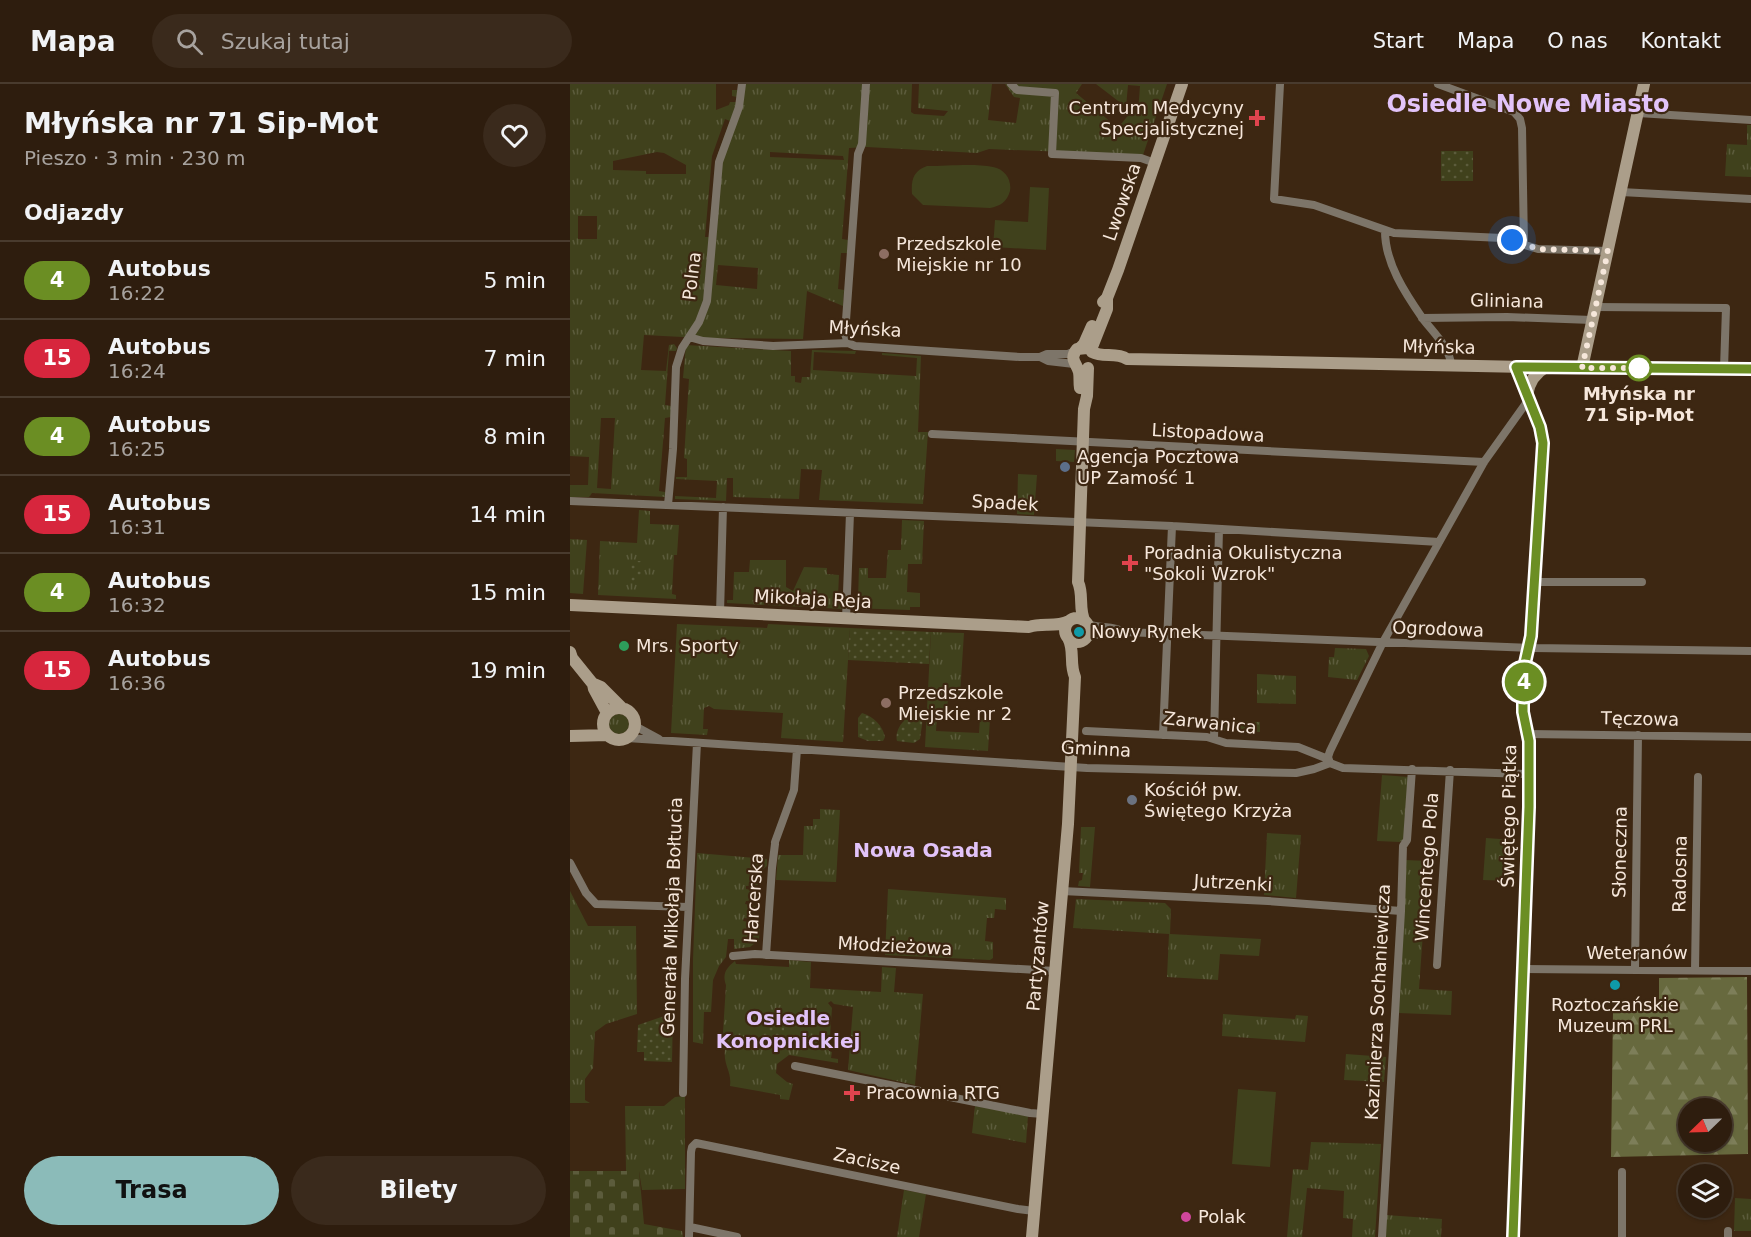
<!DOCTYPE html>
<html lang="pl">
<meta charset="utf-8">
<style>
:root{--surface:#2e1d0e;--page:#3a2a1c;--text:#f1f3f6;--muted:#a7a29e;--line:#493b2e;--accent:#8bbbb9}
body{margin:0;font-family:"DejaVu Sans",sans-serif;background:var(--page);color:var(--text);height:100vh;display:flex;flex-direction:column;font-size:22px;white-space:nowrap}
*{box-sizing:border-box;margin:0}
p{font-size:20px;color:var(--muted)}
.icon{flex:none;width:33px;height:33px;fill:none;stroke:currentColor;stroke-width:2;stroke-linecap:round;stroke-linejoin:round}
.map{position:relative;flex:1;overflow:hidden}
.sheet{display:flex;flex-direction:column;background:var(--surface);width:570px}
.sheet>*{flex:none}
.badge{padding:0 12px;border-radius:20px;font-size:21px;line-height:39px}
.needle{width:39px;rotate:247deg}
.fabs{position:absolute;left:1108px;top:1014px;display:grid;gap:12px}
.fabs a{display:grid;place-items:center;width:54px;height:54px;border-radius:50%;background:var(--surface);box-shadow:0 2px 4px #0004,0 0 0 2px var(--line);font-size:30px}
.you{position:absolute;width:30px;height:30px;margin:-15px;border:4px solid #fff;border-radius:50%;background:#1a73e8;box-shadow:0 0 0 9px #1a73e833}
.map>.badge{position:absolute;translate:-50% -50%;box-shadow:0 0 0 3px #fff}
h2{padding:0 24px;font-size:22px;line-height:54px}
.round{display:grid;place-items:center;flex:none;width:63px;height:63px;border-radius:32px;background:var(--page)}
.headline{display:flex;align-items:center;justify-content:space-between;height:102px;padding:0 24px}
h1{font-size:28px;font-weight:600;line-height:45px}
.action{display:flex;gap:12px;margin-top:auto;padding:12px 24px}
.action a{flex:1;height:69px;border-radius:36px;background:var(--accent);color:#111;font-size:24px;font-weight:600;line-height:69px;text-align:center}
.action a+a{background:var(--page);color:var(--text)}
ul{padding:0;list-style:none}
li{display:flex;align-items:center;gap:18px;height:78px;padding:0 24px;border-top:2px solid var(--line)}
li div{flex:1}
li b{display:block;font-size:22px}
li em{font-style:normal}
li .badge{min-width:66px;font-weight:700;text-align:center}
header{display:flex;align-items:center;gap:36px;box-sizing:border-box;height:84px;padding:0 30px;background:var(--surface);border-bottom:2px solid var(--line)}
header strong{font-size:28px}
nav{display:flex;gap:33px;margin-inline-start:auto;font-size:21px}
.search{width:420px;height:54px;background:var(--page);display:flex;align-items:center;gap:15px;box-sizing:border-box;padding:0 21px;border-radius:33px;color:var(--muted);font-size:22px}
main{display:flex;flex:1;min-height:0}
.map>svg:first-child{display:block}
.grass{fill:url(#grass-tufts);fill-rule:evenodd}
.forest{fill:url(#forest-firs);fill-rule:evenodd}
.cemetery{fill:url(#cemetery-stones)}
.park{fill:url(#park-dots)}
.garden{fill:#40411c}
.lines{fill:none;stroke-linecap:round;stroke-linejoin:round}
.street{stroke:#7d7569;stroke-width:8}
.secondary{stroke:#ab9e8a;stroke-width:12}
.line-casing{stroke:#fff;stroke-width:14}
.line{stroke:#6b8e23;stroke-width:9}
.walk{stroke:#f6e7db;stroke-width:6;stroke-dasharray:0 10.8}
.health-dot{fill:#e0444e;stroke:#3d2712;stroke-width:2}
.education-dot{fill:#8d6e63;stroke:#3d2712;stroke-width:2}
.stop-dot{fill:#fff;stroke:#6b8e23;stroke-width:3}
.service-dot{fill:#5c6f8a;stroke:#3d2712;stroke-width:2}
.culture-dot{fill:#0f9aa8;stroke:#3d2712;stroke-width:2}
.leisure-dot{fill:#2e9e5b;stroke:#3d2712;stroke-width:2}
.worship-dot{fill:#6b7280;stroke:#3d2712;stroke-width:2}
.hotel-dot{fill:#d1479c;stroke:#3d2712;stroke-width:2}
.labels{text-anchor:middle;stroke-width:4.5;stroke-linejoin:round;paint-order:stroke}
.poi-label{font-size:18px;fill:#f6e7db;stroke:#3d2712;text-anchor:start}
.street-label{font-size:18px;fill:#f6e7db;stroke:#3d2712}
.stop-label{font-size:18px;font-weight:bold;fill:#f6e7db;stroke:#3d2712}
.neighbourhood-label{font-size:20px;font-weight:bold;fill:#e2c3f9;stroke:#3d2712}
.district-label{font-size:24px;font-weight:bold;fill:#e2c3f9;stroke:#3d2712}
</style>
<header>
<strong>Mapa</strong>
<div class="search"><svg class="icon" aria-label="search" viewBox="0 0 24 24"><circle cx="10" cy="10" r="6"/><path d="M15 15l6 6"/></svg>Szukaj tutaj</div>
<nav><a>Start</a><a>Mapa</a><a>O nas</a><a>Kontakt</a></nav>
</header>
<main>
<section class="sheet">
<div class="headline"><div><h1>Młyńska nr 71 Sip-Mot</h1><p>Pieszo · 3 min · 230 m</p></div><a class="round"><svg class="icon" aria-label="heart" viewBox="0 0 24 24"><path d="M12 20l-8-8c-3-5 5-10 8-4 3-6 11-1 8 4z"/></svg></a></div>
<h2>Odjazdy</h2>
<ul>
<li><span class="badge" style="background:#6b8e23;color:#fff">4</span><div><b>Autobus</b><p>16:22</p></div><em>5 min</em></li>
<li><span class="badge" style="background:#d7263d;color:#fff">15</span><div><b>Autobus</b><p>16:24</p></div><em>7 min</em></li>
<li><span class="badge" style="background:#6b8e23;color:#fff">4</span><div><b>Autobus</b><p>16:25</p></div><em>8 min</em></li>
<li><span class="badge" style="background:#d7263d;color:#fff">15</span><div><b>Autobus</b><p>16:31</p></div><em>14 min</em></li>
<li><span class="badge" style="background:#6b8e23;color:#fff">4</span><div><b>Autobus</b><p>16:32</p></div><em>15 min</em></li>
<li><span class="badge" style="background:#d7263d;color:#fff">15</span><div><b>Autobus</b><p>16:36</p></div><em>19 min</em></li>
</ul>
<div class="action"><a>Trasa</a><a>Bilety</a></div>
</section>
<div class="map">
<svg width="1181" height="1153" viewBox="0 0 1181 1153">
<defs>
<pattern id="grass-tufts" width="24" height="20" patternUnits="userSpaceOnUse" patternTransform="scale(1.5)"><rect width="24" height="20" fill="#40411c"/><path d="M3 7l-1-3M5 7V3M7 7l1-3M15 17l-1-3M17 17v-4M19 17l1-3" fill="none" stroke="#5c5c3c"/></pattern>
<pattern id="forest-firs" width="22" height="20" patternUnits="userSpaceOnUse" patternTransform="scale(1.5)"><rect width="22" height="20" fill="#67693e"/><path d="M5 1l3.5 6h-7zM16 11l3.5 6h-7z" fill="#7d7e59"/></pattern>
<pattern id="cemetery-stones" width="16" height="16" patternUnits="userSpaceOnUse" patternTransform="scale(1.5)"><rect width="16" height="16" fill="#40411c"/><path d="M2 7V4a2 2 0 0 1 4 0v3zM10 15v-3a2 2 0 0 1 4 0v3z" fill="#5c5c3c"/></pattern>
<pattern id="park-dots" width="8" height="8" patternUnits="userSpaceOnUse" patternTransform="scale(1.5)"><rect width="8" height="8" fill="#40411c"/><path d="M2 2h.1M6 6h.1" fill="none" stroke="#5c5c3c" stroke-width="1.8" stroke-linecap="round"/></pattern>
</defs>
<rect width="100%" height="100%" fill="#3d2712"/>
<!-- grass -->
<path class="grass" d="M0 0H146V26L159 21 160 18H166L167 13 162 12V6H168V0H342L341 28 344 30 374 32 378 27 348 24 349 0H422L418 36 446 39 450 14 444 13 435 0H512L506 9 548 44 560 29H568L570 2 558 1 556 23 526 0H597L573 71 419 65 407 69 297 63 279 64 272 155 278 156 277 169H271L268 205 274 206 273 222 237 207 233 255 132 254 74 251 71 286 96 287 99 261 104 260 107 264 106 267H99L95 321 101 322V333L95 334 89 407 95 408V413L22 409 19 413H0V401H18L19 373 0 372ZM155 35 160 37 147 72 139 153H135L142 72ZM87 68 94 69 116 81V90H76V87L43 86V77ZM200 68 273 72 274 76 200 73ZM8 132H27V155H8ZM148 181 188 184 187 205 146 201ZM31 334H45L41 405 27 404Z
M1177 41H1181V93L1155 92 1157 60 1177 61Z
M116 261 221 267V292H225V298L231 299 232 293H240L242 266 286 267 285 270 244 268 243 286 346 292 347 274 312 271V269L351 272 348 348H358L353 420 249 416 252 386 231 385 229 415 163 413V394H157L156 417 105 415V412L146 414 147 397 106 395V393H117V375L114 374 119 295 113 294Z
M486 365 505 366 504 378 486 377Z
M448 390 467 391 464 431 447 430Z
M69 426 80 427V440L109 441 107 471H104L102 510 106 511V515L28 511 30 457 67 459Z
M332 436 354 437 352 480H338L337 508 350 509V523H340V526L281 524V516H288L289 484H298V494H316L318 466H331Z
M0 455 17 456 13 510 0 509Z
M180 476H216V503L223 507 234 483 257 484V490L269 491 268 512 274 518 273 525 157 519V516H163L164 488H179Z
M107 540 197 544 198 540 280 544 273 658 211 654 213 629 144 625 139 622 134 624 133 645H138L137 651 101 649Z
M361 548 394 549 390 611 378 610 377 632H367L366 647 409 649 410 634 420 635 418 667 355 663Z
M765 564 796 565 799 572 787 596 758 593 759 573H764Z
M687 590 726 592V620L687 619Z
M39 640a10 10 0 1 1 20 0a10 10 0 1 1-20 0Z
M651 637 690 638V648L653 647 651 645Z
M812 691 839 693 834 756 830 758 807 757Z
M250 725 270 726 266 798 206 796 208 771H233L234 742H243V735H250Z
M511 743H525L520 803 508 802 509 797 512 796 513 789H509Z
M697 749 731 751 726 814 694 811Z
M916 754 944 756V797L913 796Z
M127 769 197 775V782L191 787 181 786V789L188 791V801L176 802V805L187 807V816L176 817 175 820 185 822V833L184 835 174 834 173 837 190 840 189 856 180 863 164 865V855H158L156 873 149 882 143 896 141 928H134L133 960 123 958V876Z
M835 776 858 777 849 905 882 907 881 931 828 929Z
M318 805 436 814V826L425 825 424 834H417L415 857 423 858V874L420 876 315 871Z
M0 807 18 842H66L67 930 36 940 25 948 23 984 15 995V1016L20 1019H0Z
M506 815 595 819 601 825 600 850 691 855 689 872 650 870 648 896 597 893 599 850 503 844Z
M219 876 241 878 240 904 311 908 312 883 326 884 324 908 353 910 345 1001 278 986 283 923 264 920 261 917 258 919 262 924 259 967 262 968 261 974 268 975V979L219 971 207 980 206 989 217 998 223 1000 219 1016 210 1015V1011L160 1002C162 987 153 982 155 965L152 964 156 901C152 890 156 884 165 877L166 880 219 883Z
M653 930 725 935 726 931 738 932 735 958 652 952Z
M776 970 816 973 814 998 774 996Z
M115 1012V1105L72 1106 69 1087H56L55 1022H94L105 1013Z
M405 1022 458 1032 456 1059 402 1049Z
M741 1058 811 1060 805 1153H782L783 1135 773 1134 774 1107 737 1104 732 1153H717L723 1085 738 1086Z
M334 1106 356 1110 349 1153H327Z
M1165 1114 1181 1115V1147H1164Z
M816 1131 872 1135 871 1153H815Z"/>
<!-- forest -->
<path class="forest" d="M1177 893 1178 1070 1041 1073 1043 926 1089 927V894ZM1119 1024H1152V1058H1119Z"/>
<!-- cemetery -->
<path class="cemetery" d="M0 1087H69L74 1140 112 1147 113 1153H0Z"/>
<!-- park -->
<path class="park" d="M871 67H903V97H871Z
M61 477H73V497H61Z
M280 544 361 548 359 580 278 576Z
M346 628 351 629C354 638 351 645 350 655L344 659 327 657C324 645 335 633 346 628Z
M292 629C303 632 313 642 315 653L313 657H298L288 653V634Z
M103 929 102 978 74 977V968H67L68 941Z
M195 932 215 934 213 957 193 955Z"/>
<!-- garden -->
<path class="garden" d="M357 82C377 82 405 79 423 83 435 85 442 96 440 107 437 118 430 122 420 124L353 121 342 110C341 96 343 87 357 82Z
M460 103 479 104 476 166 423 163 425 136 458 138Z
M668 1005 706 1008 700 1083 662 1080Z"/>
<g class="lines">
<!-- street -->
<path class="street" d="M441 0 447 6 485 9 482 70 571 74 585 79
M710 0 704 115 744 121 824 149 932 154 968 165 1038 167
M868 0 944 28 950 35 952 44 954 161
M1068 29 1181 36
M1051 108 1181 115
M815 147C815 179 835 209 853 235 863 248 881 265 881 282
M1025 223 1156 224 1154 285
M852 234 937 233 1022 236
M119 253 133 257 203 262 278 259 285 262 450 273H470L477 270H498L505 267
M278 259 275 250 288 70 292 60 296 0
M470 273 478 277 504 280
M1012 284 1181 285
M362 350 914 378
M0 417 602 442 869 458
M98 421 103 365 106 283 112 264 129 238 137 217 149 78 169 23 172 0
M964 498H1072
M150 529 153 423
M276 535 280 429
M516 539C528 545 542 541 554 548
M515 554C527 547 541 553 554 548L963 564 1181 567
M65 642 89 655
M516 647 637 653 656 659 728 663 758 675
M958 650 1181 653
M593 651 602 442
M57 654 517 684 726 689 744 685 760 679
M644 655 649 445
M760 679 758 673 760 667 812 560 914 378 959 315
M760 679 773 684 959 690
M205 758 224 706 227 665
M0 779 16 809 26 820 118 823
M492 807 698 817 831 827
M196 871 202 784 205 760
M163 872 185 870 485 887
M867 881 880 686
M953 885 1181 887
M1065 885 1068 651
M1125 886 1128 693
M225 982 460 1029 473 1030
M113 1009 115 895 127 659
M1052 1088V1153
M120 1143 167 1153
M119 1153 121 1068 122 1063 126 1059 448 1125 464 1127
M812 1153 831 827 833 762 837 756 842 685
M1158 1153V1147"/>
<!-- secondary -->
<path class="secondary" d="M537 214V225L522 263V268C533 274 546 268 557 275L1012 284 1074 0
M533 218 537 214 548 186 612 0
M510 264 514 260 522 242
M510 304C509 299 510 293 509 288 506 278 499 275 507 265L517 264
M957 311C959 298 965 289 976 283
M0 521 459 543C472 538 486 544 499 537
M495 546a12 12 0 1 1 24 0a12 12 0 1 1-24 0Z
M515 538C508 525 514 511 508 498L514 325 517 312 518 284
M0 568 2 574 23 600 24 605 37 629
M24 600 31 603 52 624
M33 640a16 16 0 1 1 32 0a16 16 0 1 1-32 0Z
M0 652 38 651
M462 1153 498 740 505 593C499 580 505 566 498 554
M943 1153 959 723V657L953 628V616L955 579 961 552 973 359 970 343 946 283"/>
</g>
<g class="lines">
<!-- line casing -->
<g class="line-casing">
<path id="line" d="M943 1153 959 723V657L953 628V616L955 579 961 552 973 359 970 343 946 283 1181 285"/>
</g>
<!-- line -->
<use href="#line" class="line"/>
<!-- walk -->
<path class="walk" d="M942 156 968 165 1038 167 1012 284H1069"/>
</g>
<!-- markers -->
<g class="health-dot">
<path d="M684 25h6v6h6v6h-6v6h-6v-6h-6v-6h6z"/>
<path d="M557 470h6v6h6v6h-6v6h-6v-6h-6v-6h6z"/>
<path d="M279 1000h6v6h6v6h-6v6h-6v-6h-6v-6h6z"/>
</g>
<g class="education-dot">
<circle cx="314" cy="170" r="6"/>
<circle cx="316" cy="619" r="6"/>
</g>
<circle class="stop-dot" cx="1069" cy="284" r="12"/>
<circle class="service-dot" cx="495" cy="383" r="6"/>
<g class="culture-dot">
<circle cx="509" cy="548" r="6"/>
<circle cx="1045" cy="901" r="6"/>
</g>
<circle class="leisure-dot" cx="54" cy="562" r="6"/>
<circle class="worship-dot" cx="562" cy="716" r="6"/>
<circle class="hotel-dot" cx="616" cy="1133" r="6"/>
<g class="labels">
<!-- poi labels -->
<g class="poi-label">
<text x="674" y="30" text-anchor="end">Centrum Medycyny<tspan x="674" dy="21">Specjalistycznej</tspan></text>
<text x="326" y="166">Przedszkole<tspan x="326" dy="21">Miejskie nr 10</tspan></text>
<text x="507" y="379">Agencja Pocztowa<tspan x="507" dy="21">UP Zamość 1</tspan></text>
<text x="574" y="475">Poradnia Okulistyczna<tspan x="574" dy="21">"Sokoli Wzrok"</tspan></text>
<text x="521" y="554">Nowy Rynek</text>
<text x="66" y="568">Mrs. Sporty</text>
<text x="328" y="615">Przedszkole<tspan x="328" dy="21">Miejskie nr 2</tspan></text>
<text x="574" y="712">Kościół pw.<tspan x="574" dy="21">Świętego Krzyża</tspan></text>
<text x="1045" y="927" text-anchor="middle">Roztoczańskie<tspan x="1045" dy="21">Muzeum PRL</tspan></text>
<text x="296" y="1015">Pracownia RTG</text>
<text x="628" y="1139">Polak</text>
</g>
<!-- street labels -->
<g class="street-label">
<text transform="translate(552 118) rotate(-71)" y="6">Lwowska</text>
<text transform="translate(122 192) rotate(-83)" y="6">Polna</text>
<text transform="translate(937 217) rotate(1)" y="6">Gliniana</text>
<text transform="translate(295 245) rotate(3)" y="6">Młyńska</text>
<text transform="translate(869 263) rotate(1)" y="6">Młyńska</text>
<text transform="translate(638 349) rotate(3)" y="6">Listopadowa</text>
<text transform="translate(435 419) rotate(3)" y="6">Spadek</text>
<text transform="translate(243 515) rotate(3)" y="6">Mikołaja Reja</text>
<text transform="translate(868 545) rotate(2)" y="6">Ogrodowa</text>
<text transform="translate(1070 635) rotate(1)" y="6">Tęczowa</text>
<text transform="translate(640 639) rotate(6)" y="6">Zarwanica</text>
<text transform="translate(526 665) rotate(3)" y="6">Gminna</text>
<text transform="translate(939 732) rotate(-89)" y="6">Świętego Piątka</text>
<text transform="translate(1050 768) rotate(-89)" y="6">Słoneczna</text>
<text transform="translate(857 783) rotate(-86)" y="6">Wincentego Pola</text>
<text transform="translate(1110 790) rotate(-89)" y="6">Radosna</text>
<text transform="translate(663 799) rotate(3)" y="6">Jutrzenki</text>
<text transform="translate(184 814) rotate(-86)" y="6">Harcerska</text>
<text transform="translate(102 833) rotate(-88)" y="6">Generała Mikołaja Bołtucia</text>
<text transform="translate(325 862) rotate(3)" y="6">Młodzieżowa</text>
<text x="1067" y="875">Weteranów</text>
<text transform="translate(468 872) rotate(-85)" y="6">Partyzantów</text>
<text transform="translate(808 918) rotate(-87)" y="6">Kazimierza Sochaniewicza</text>
<text transform="translate(297 1077) rotate(12)" y="6">Zacisze</text>
</g>
<!-- stop labels -->
<g class="stop-label">
<text x="1069" y="316">Młyńska nr<tspan x="1069" dy="21">71 Sip-Mot</tspan></text>
</g>
<!-- neighbourhood labels -->
<g class="neighbourhood-label">
<text x="353" y="773">Nowa Osada</text>
<text x="218" y="941">Osiedle<tspan x="218" dy="23">Konopnickiej</tspan></text>
</g>
<!-- district labels -->
<g class="district-label">
<text x="958" y="28">Osiedle Nowe Miasto</text>
</g>
</g>
</svg>
<div class="fabs">
<a><svg class="needle" viewBox="-14 -14 28 28"><path d="M0-13l5 13h-10z" fill="#e53935"/><path d="M0 13l5-13h-10z" fill="#a7a29e"/></svg></a>
<a><svg class="icon" aria-label="layers" viewBox="0 0 24 24"><path d="M12 4l9 5-9 5-9-5zM3 14l9 5 9-5"/></svg></a>
</div>
<div class="you" style="left:942px;top:156px"></div>
<b class="badge" style="left:954px;top:598px;background:#6b8e23;color:#fff">4</b>
</div>
</main>
